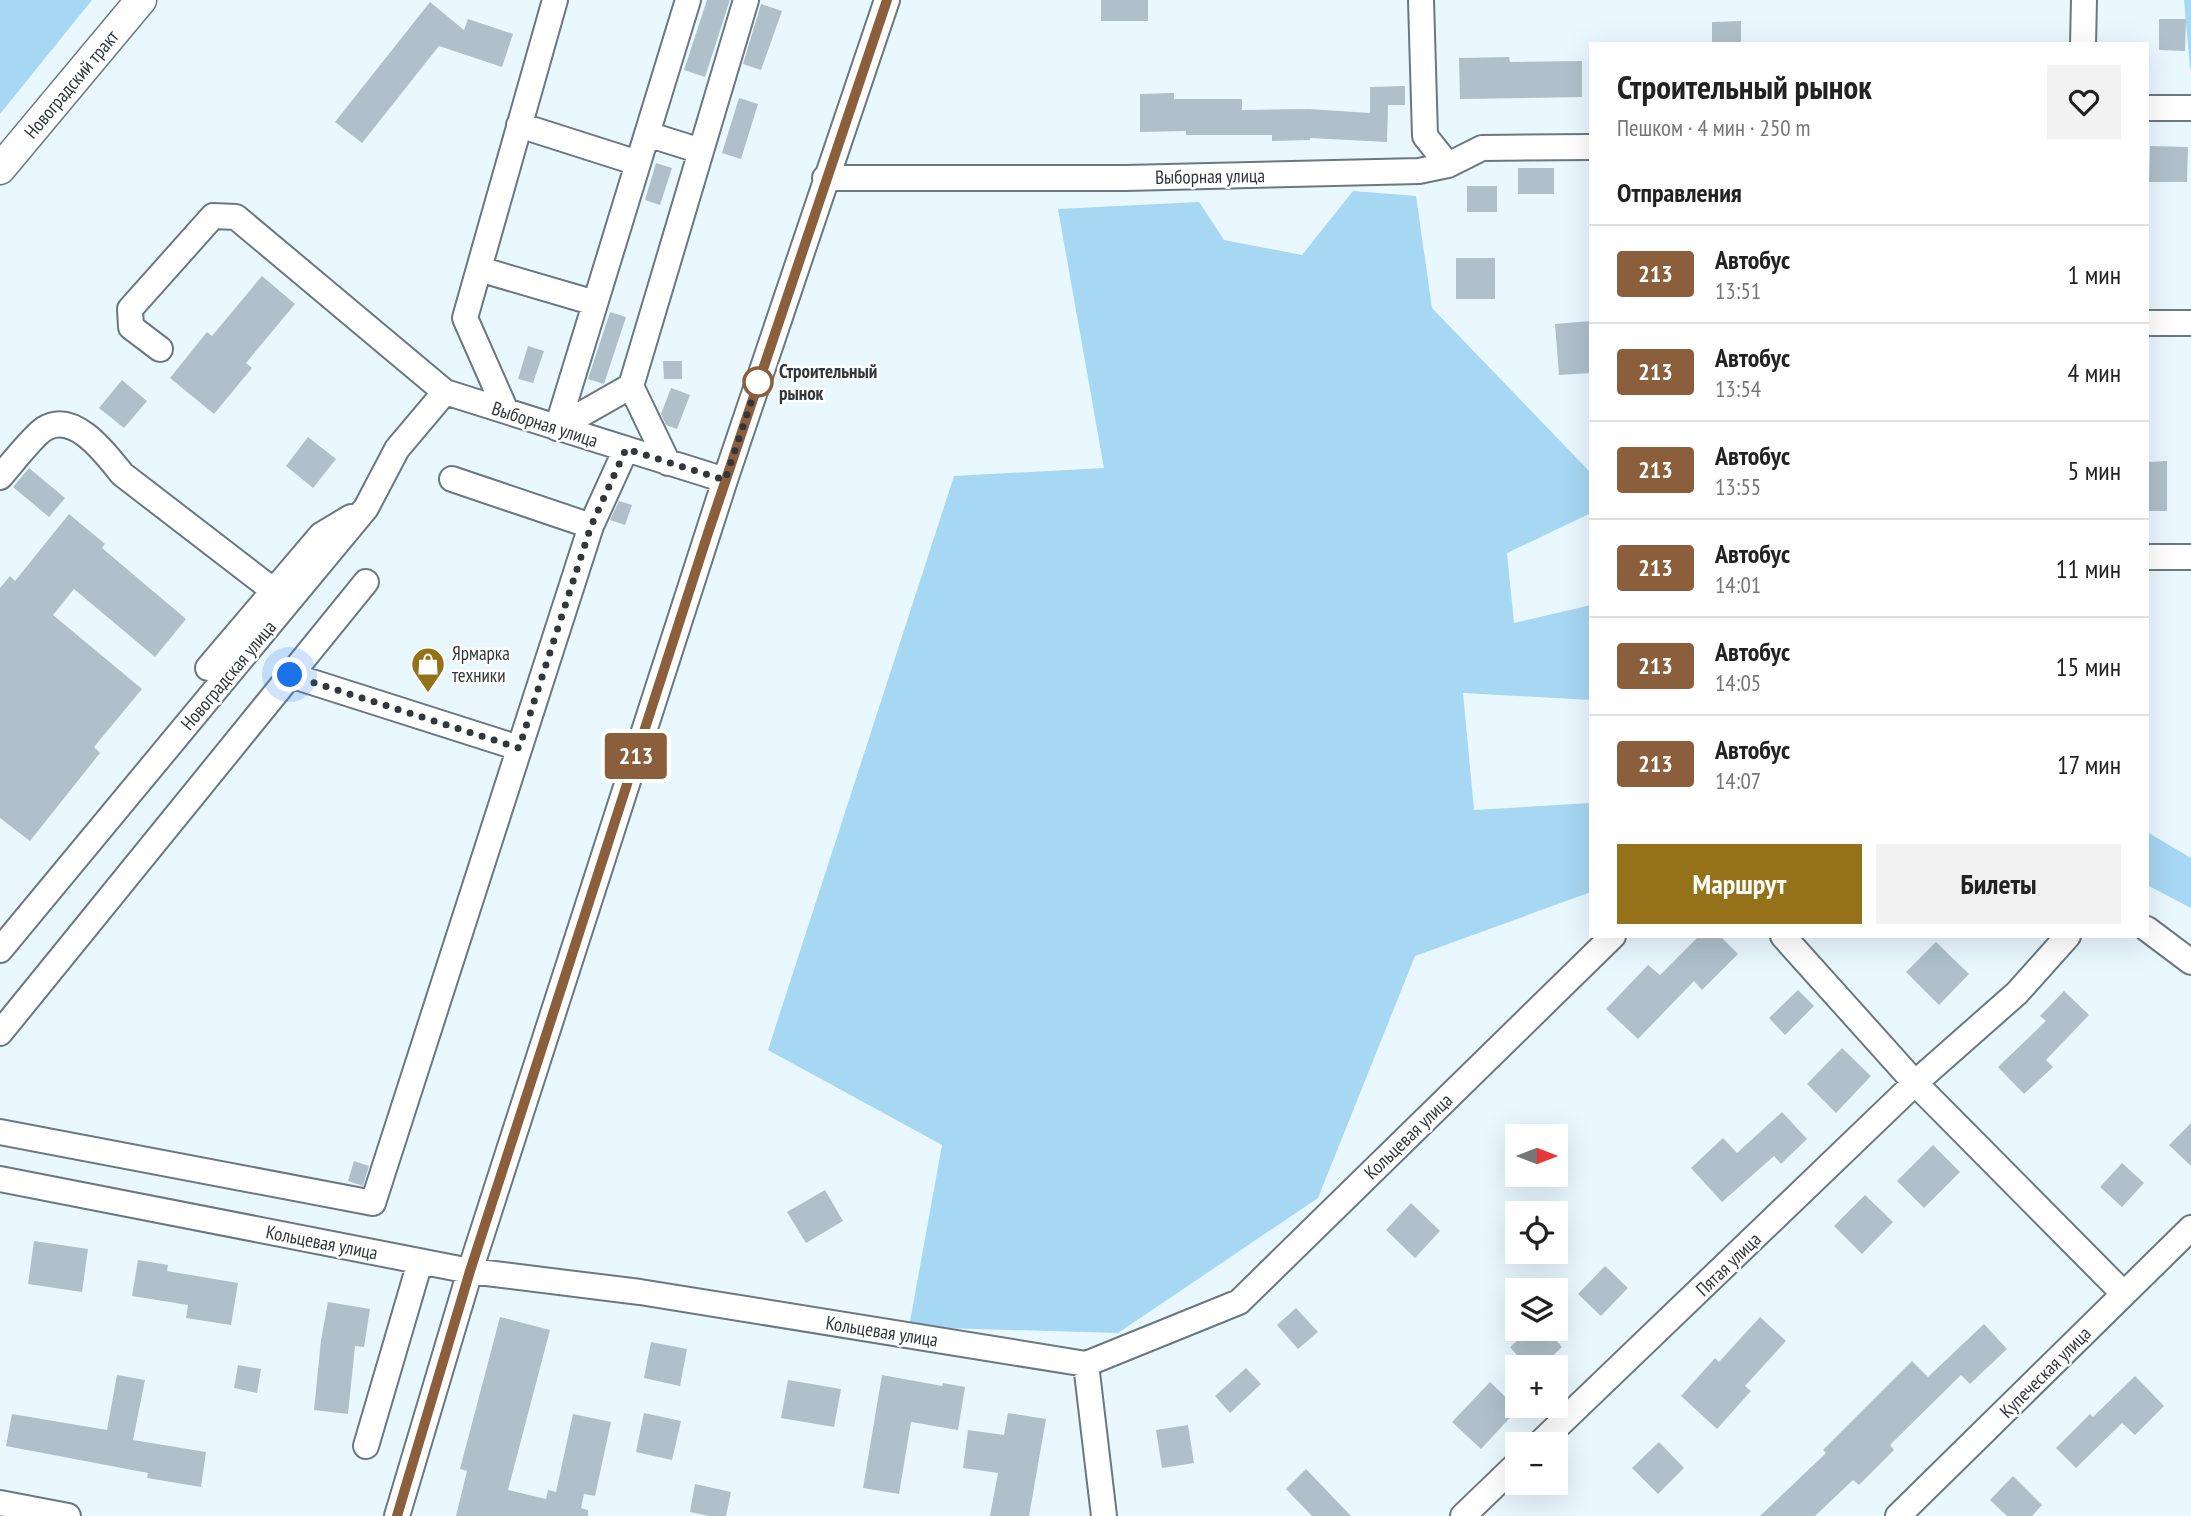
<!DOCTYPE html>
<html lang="ru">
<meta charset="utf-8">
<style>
:root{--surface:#fff;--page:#f2f2f2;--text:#222;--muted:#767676;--line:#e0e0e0;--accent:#957119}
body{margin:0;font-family:"PT Sans Narrow",sans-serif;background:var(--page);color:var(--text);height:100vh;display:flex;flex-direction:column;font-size:26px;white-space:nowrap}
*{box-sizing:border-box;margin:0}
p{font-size:23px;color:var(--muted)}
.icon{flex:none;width:38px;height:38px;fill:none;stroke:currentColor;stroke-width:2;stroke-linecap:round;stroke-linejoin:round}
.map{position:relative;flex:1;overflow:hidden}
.sheet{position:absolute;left:1589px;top:42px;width:560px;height:896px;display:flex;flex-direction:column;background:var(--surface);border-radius:0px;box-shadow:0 7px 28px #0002}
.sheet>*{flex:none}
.badge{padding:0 14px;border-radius:5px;font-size:24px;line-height:46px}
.needle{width:46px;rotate:90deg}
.tools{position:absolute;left:1505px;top:1124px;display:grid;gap:14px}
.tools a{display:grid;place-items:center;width:63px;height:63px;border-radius:0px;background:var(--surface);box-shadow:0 7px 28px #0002;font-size:35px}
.you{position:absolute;width:35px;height:35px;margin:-18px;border:5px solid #fff;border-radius:50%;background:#1a73e8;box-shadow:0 0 0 10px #1a73e833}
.map>.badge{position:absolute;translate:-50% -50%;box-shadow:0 0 0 4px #fff}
h2{padding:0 28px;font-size:26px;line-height:63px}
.round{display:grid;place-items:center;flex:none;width:74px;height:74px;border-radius:0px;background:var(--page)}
.head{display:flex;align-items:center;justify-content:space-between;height:119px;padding:0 28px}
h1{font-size:33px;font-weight:800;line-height:52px}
.button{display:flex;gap:14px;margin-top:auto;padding:14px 28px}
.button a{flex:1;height:80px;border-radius:0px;background:var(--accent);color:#fff;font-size:28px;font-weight:800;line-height:80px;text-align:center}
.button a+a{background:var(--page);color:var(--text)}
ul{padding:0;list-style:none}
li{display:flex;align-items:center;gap:21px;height:98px;padding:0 28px;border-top:2px solid var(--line)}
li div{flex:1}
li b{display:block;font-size:26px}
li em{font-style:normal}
li .badge{min-width:77px;font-weight:700;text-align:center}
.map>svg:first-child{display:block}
.green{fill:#a6d7f3}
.building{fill:#afc0ca}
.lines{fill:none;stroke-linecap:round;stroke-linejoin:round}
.minor-casing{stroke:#697881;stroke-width:28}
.major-casing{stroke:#697881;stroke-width:33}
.minor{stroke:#fff;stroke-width:24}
.major{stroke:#fff;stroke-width:30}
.line-casing{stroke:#fff;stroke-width:16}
.line{stroke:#8b5e3c;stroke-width:10}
.walk{stroke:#31373b;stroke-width:7;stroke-dasharray:0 12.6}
.stop-dot{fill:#fff;stroke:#8b5e3c;stroke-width:3.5}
.labels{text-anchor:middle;stroke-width:5;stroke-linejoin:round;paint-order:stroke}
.street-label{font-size:19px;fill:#31373b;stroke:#fff}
.stop-label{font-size:19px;font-weight:bold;fill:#31373b;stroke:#fff;text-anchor:start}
.poi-label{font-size:19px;fill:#31373b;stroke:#fff;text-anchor:start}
</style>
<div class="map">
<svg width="2191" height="1516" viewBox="0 0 2191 1516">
<rect width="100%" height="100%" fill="#e9f7ff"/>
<!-- green -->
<path class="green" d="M0 0H92L0 114Z
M2184 0H2191V68H2190Z
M1353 191 1416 196 1432 308 1591 473V513L1507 553 1514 623 1591 605V700L1463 693 1474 810 1591 803V892L1415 956 1318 1198 1118 1333 909 1327 942 1145 768 1050 954 476 1104 468 1058 209 1199 202 1224 240 1302 255Z
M2147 832 2191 858V908L2147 885Z"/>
<!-- building -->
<path class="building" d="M707 0H730L705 77 684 70Z
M1101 0H1148V21H1101Z
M430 2 464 30 468 19 513 34 502 67 439 46 362 143 335 122Z
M761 4 782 11 761 70 743 64Z
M2159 19H2186L2185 51 2159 50Z
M1741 21V44H1712V22Z
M1509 57 1510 62 1582 61V97L1460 99 1459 58Z
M1405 86V105H1388L1387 142 1310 138V140L1272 141V135H1186V131L1140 132V94L1174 93V99H1242V110L1309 109 1370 113V87Z
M739 98 758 104 741 159 722 153Z
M2150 146 2188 147 2187 182H2149Z
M656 163 672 168 660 205 645 200Z
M1518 168H1554V194H1518Z
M1467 186H1497V212H1467Z
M1456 258H1495V299H1456Z
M262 276 295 304 246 363 252 368 214 414 170 378 207 332 212 336Z
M610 312 626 317 604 384 588 379Z
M1591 321V373L1559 375 1555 324Z
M528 346 544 351 533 383 518 379Z
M663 361H682V379H664Z
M122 380 147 401 124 428 99 408Z
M671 388 690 395 677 429 666 425 661 414Z
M308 437 336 459 313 488 286 466Z
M2167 461V511H2147V462Z
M29 468 65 498 49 517 13 487Z
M619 501 632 505 625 525 610 520Z
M69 514 105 544 102 548 186 619 155 657 74 589 53 615 142 689 94 747 100 753 30 841 0 818V588L10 576 15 581Z
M1699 936H1720L1738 954 1702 990 1694 981 1638 1039 1606 1009 1648 965 1660 975Z
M1936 942 1969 974 1939 1005 1906 972Z
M1798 990 1814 1006 1785 1035 1769 1018Z
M2064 991 2089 1015 2046 1060 2053 1067 2024 1094 1998 1067 2046 1021 2040 1016Z
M1842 1048 1871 1076 1836 1113 1807 1084Z
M1782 1112 1807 1139 1781 1164 1774 1156 1722 1202 1691 1168 1723 1138 1737 1153Z
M2191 1123V1166L2169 1145Z
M1933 1145 1960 1172 1924 1208 1897 1181Z
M354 1161 369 1166 363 1186 348 1181Z
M2122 1163 2144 1183 2122 1207 2100 1187Z
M825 1190 843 1221 806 1243 787 1212Z
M1865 1195 1893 1222 1862 1254 1834 1226Z
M1411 1203 1440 1231 1415 1258 1386 1230Z
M34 1241 88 1249 82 1292 28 1284Z
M138 1260 168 1265 167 1271 238 1283 231 1325 186 1318 188 1305 132 1296Z
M1605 1266 1628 1288 1601 1316 1578 1294Z
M328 1302 370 1309 364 1347 355 1346 348 1414 314 1410 321 1340Z
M1296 1308 1318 1332 1298 1349 1277 1325Z
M500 1317 550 1330 508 1490 546 1499 548 1490 556 1492 573 1414 611 1422 595 1496 584 1494 581 1508 588 1510V1516H456L467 1471 460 1469Z
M1760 1317 1786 1341 1745 1386 1751 1391 1717 1429 1681 1396 1715 1358 1719 1362Z
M1984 1324 2007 1349 1970 1384 1961 1375 1890 1445 1894 1450 1859 1485 1853 1480 1815 1516H1760L1826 1453 1823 1450 1912 1361 1928 1377Z
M1531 1328H1545L1562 1347 1541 1367H1527L1510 1347Z
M651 1342 687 1349 680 1386 644 1378Z
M238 1365 261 1369 257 1393 234 1388Z
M1246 1368 1261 1384 1230 1413 1215 1396Z
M117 1375 145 1380 133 1440 206 1452 201 1487 147 1478 148 1473 6 1446 12 1414 107 1430Z
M882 1375 942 1386 943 1383 965 1387 958 1430 911 1422 899 1494 863 1488Z
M2135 1376 2164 1406 2135 1435 2122 1423 2076 1468 2056 1448 2090 1414 2093 1417Z
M788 1380 841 1389 834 1427 781 1418Z
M1490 1382 1518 1409 1481 1449 1452 1422Z
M644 1413 681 1421 672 1460 636 1452Z
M1008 1413 1046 1419 1029 1516H990L998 1473 963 1468 968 1430 1004 1435Z
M1188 1425 1194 1463 1162 1468 1156 1430Z
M1659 1442 1684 1468 1658 1494 1632 1468Z
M1306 1469 1351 1516H1312L1286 1489Z
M2013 1476 2042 1505 2032 1516H2007L1990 1500Z
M695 1484 731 1492 726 1516H709L690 1512Z"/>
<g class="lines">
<!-- minor casing -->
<g class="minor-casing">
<path id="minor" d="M1421 0 1425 136 1448 165
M2083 44 2084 0
M2147 108H2191
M519 125 638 163
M647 134 701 151
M825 178H1125L1419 171 1448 165 1482 148 1591 147
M479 269 595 303
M2147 323H2191
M160 349 131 327 130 309 213 216 236 217 445 392 725 480
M506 411 465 318 555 0
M557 428 688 0
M557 428 631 386
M668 463 631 386 746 0
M0 477C10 466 33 436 44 429 74 410 106 454 122 474L274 591
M452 479 591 526
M2147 557H2191
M208 668 321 535 351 517
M290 675 519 748
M2147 929 2191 962
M1783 936 1915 1083 2124 1294
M0 950 366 508 397 449 445 392
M0 1033 366 582
M0 1132 373 1203 591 526 626 449
M0 1179 470 1271 640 1292 1086 1364 1239 1302 1613 936
M1086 1364 1104 1516
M1539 1444 1915 1083 2017 993 2068 936
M366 1446 420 1262
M0 1503 68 1516
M397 1516 470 1271 725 480 887 0
M1463 1516 1517 1464
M1898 1516 2191 1228"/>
</g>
<!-- major casing -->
<g class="major-casing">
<path id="major" d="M0 169 141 0"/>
</g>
<!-- minor -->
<use href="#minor" class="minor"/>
<!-- major -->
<use href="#major" class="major"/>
</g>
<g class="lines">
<!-- line casing -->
<g class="line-casing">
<path id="line" d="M397 1516 470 1271 708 533 887 0"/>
</g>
<!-- line -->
<use href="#line" class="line"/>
<!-- walk -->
<path class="walk" d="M290 675 519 748 591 526 626 449 725 480 758 382"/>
</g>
<!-- icons -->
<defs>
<g id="shop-pin" transform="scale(1.75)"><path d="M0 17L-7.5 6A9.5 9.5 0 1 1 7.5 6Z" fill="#957119" stroke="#fff"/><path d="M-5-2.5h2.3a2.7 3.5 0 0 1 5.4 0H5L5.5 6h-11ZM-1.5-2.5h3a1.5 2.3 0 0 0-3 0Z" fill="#fff"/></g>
</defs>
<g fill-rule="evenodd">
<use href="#shop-pin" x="428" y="664"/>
</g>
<!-- markers -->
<circle class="stop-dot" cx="758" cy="382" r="14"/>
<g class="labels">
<!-- street labels -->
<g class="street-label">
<text transform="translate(71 84) rotate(-50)" y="7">Новоградский тракт</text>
<text transform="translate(1210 176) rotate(-1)" y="7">Выборная улица</text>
<text transform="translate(545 424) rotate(18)" y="7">Выборная улица</text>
<text transform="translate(228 675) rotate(-50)" y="7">Новоградская улица</text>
<text transform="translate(1408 1136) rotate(-44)" y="7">Кольцевая улица</text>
<text transform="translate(322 1242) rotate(11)" y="7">Кольцевая улица</text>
<text transform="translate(1728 1264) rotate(-44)" y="7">Пятая улица</text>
<text transform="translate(882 1331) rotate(9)" y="7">Кольцевая улица</text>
<text transform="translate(2045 1372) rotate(-45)" y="7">Купеческая улица</text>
</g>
<!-- stop labels -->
<g class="stop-label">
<text x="779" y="378">Строительный<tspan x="779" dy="22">рынок</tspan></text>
</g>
<!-- poi labels -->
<g class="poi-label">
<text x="452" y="660">Ярмарка<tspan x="452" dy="22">техники</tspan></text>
</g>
</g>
</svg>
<div class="tools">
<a><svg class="needle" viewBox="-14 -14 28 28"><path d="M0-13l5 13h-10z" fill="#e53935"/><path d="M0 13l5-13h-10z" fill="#767676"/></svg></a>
<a><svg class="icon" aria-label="locate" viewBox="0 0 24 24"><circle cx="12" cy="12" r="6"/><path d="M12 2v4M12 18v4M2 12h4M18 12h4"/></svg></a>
<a><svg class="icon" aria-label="layers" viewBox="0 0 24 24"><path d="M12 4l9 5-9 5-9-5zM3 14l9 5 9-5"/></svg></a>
<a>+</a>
<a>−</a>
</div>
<div class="you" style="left:290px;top:675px"></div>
<b class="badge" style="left:636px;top:756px;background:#8b5e3c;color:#fff">213</b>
<section class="sheet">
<div class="head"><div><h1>Строительный рынок</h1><p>Пешком · 4 мин · 250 m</p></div><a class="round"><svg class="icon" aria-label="heart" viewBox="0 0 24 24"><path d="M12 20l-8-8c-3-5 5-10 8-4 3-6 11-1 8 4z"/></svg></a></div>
<h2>Отправления</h2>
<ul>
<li><span class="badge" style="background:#8b5e3c;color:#fff">213</span><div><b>Автобус</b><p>13:51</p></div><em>1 мин</em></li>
<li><span class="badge" style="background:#8b5e3c;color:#fff">213</span><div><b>Автобус</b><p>13:54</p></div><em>4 мин</em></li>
<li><span class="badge" style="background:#8b5e3c;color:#fff">213</span><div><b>Автобус</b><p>13:55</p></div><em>5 мин</em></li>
<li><span class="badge" style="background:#8b5e3c;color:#fff">213</span><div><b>Автобус</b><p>14:01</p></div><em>11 мин</em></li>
<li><span class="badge" style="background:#8b5e3c;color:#fff">213</span><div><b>Автобус</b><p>14:05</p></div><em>15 мин</em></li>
<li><span class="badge" style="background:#8b5e3c;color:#fff">213</span><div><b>Автобус</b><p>14:07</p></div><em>17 мин</em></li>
</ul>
<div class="button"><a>Маршрут</a><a>Билеты</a></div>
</section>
</div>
